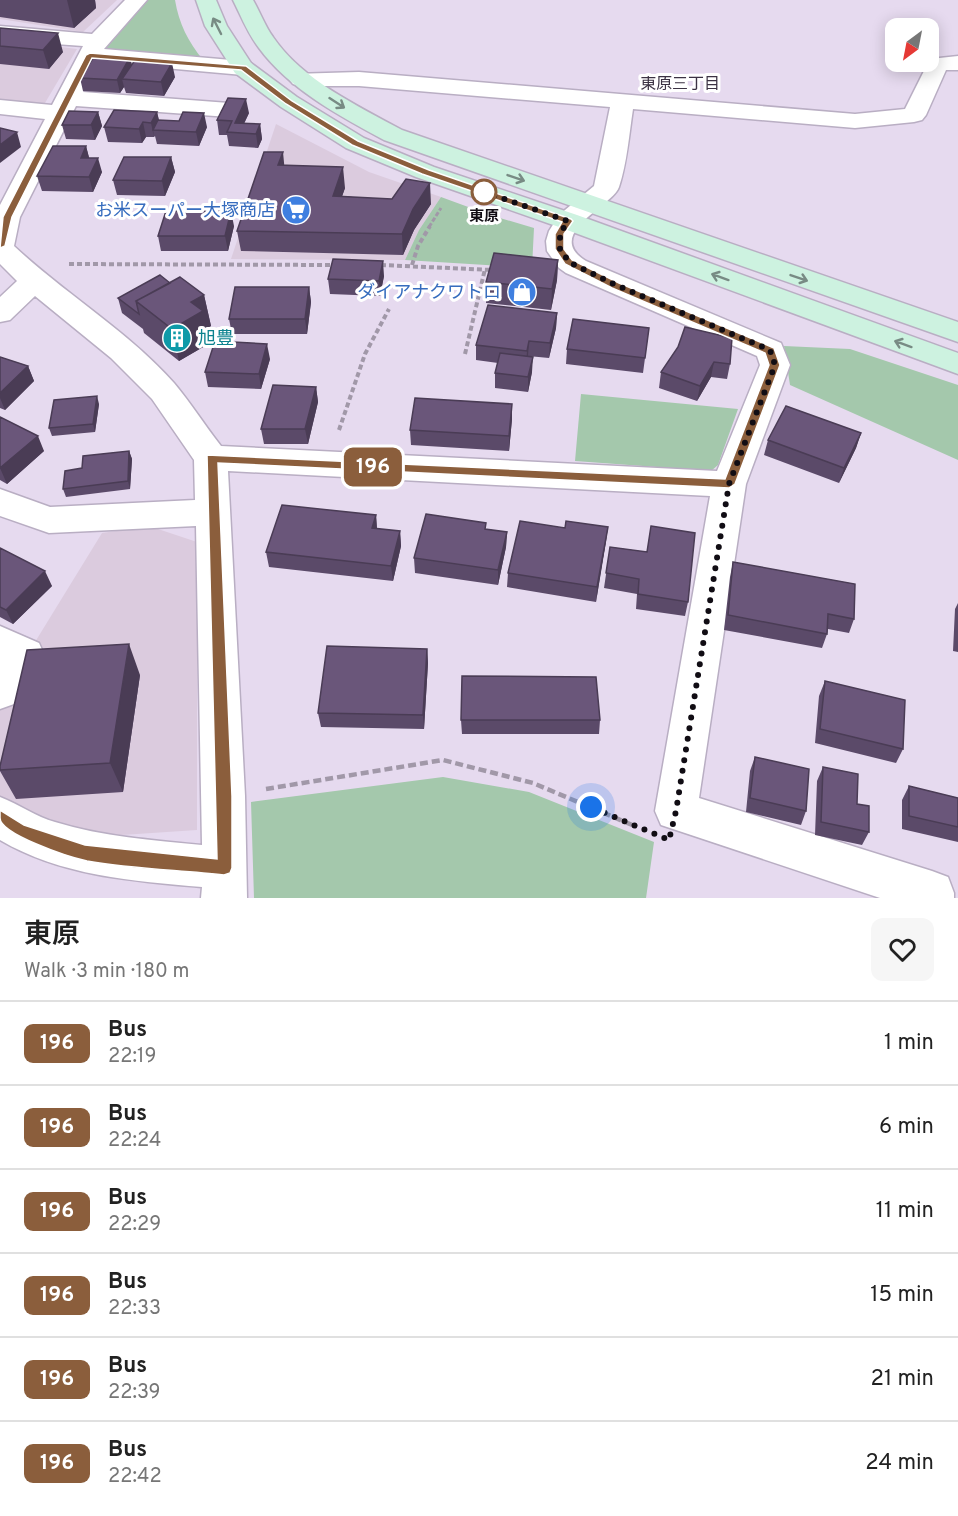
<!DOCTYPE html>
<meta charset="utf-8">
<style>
:root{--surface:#fff;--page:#f6f6f6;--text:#222;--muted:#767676;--line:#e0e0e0}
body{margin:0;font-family:Overpass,"Noto Sans JP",sans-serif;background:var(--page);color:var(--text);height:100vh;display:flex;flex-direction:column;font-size:22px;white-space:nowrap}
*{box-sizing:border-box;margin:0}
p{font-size:20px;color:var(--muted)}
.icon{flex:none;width:33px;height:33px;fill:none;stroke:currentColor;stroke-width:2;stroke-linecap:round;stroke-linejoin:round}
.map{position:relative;height:898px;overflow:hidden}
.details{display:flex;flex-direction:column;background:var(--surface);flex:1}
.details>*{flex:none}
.badge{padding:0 12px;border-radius:9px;font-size:21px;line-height:39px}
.needle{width:39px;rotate:212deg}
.buttons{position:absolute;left:885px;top:18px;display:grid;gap:12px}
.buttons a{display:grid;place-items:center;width:54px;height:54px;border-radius:12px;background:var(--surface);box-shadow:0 3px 15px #0003;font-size:30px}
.you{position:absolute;width:30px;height:30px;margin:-15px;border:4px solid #fff;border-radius:50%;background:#1a73e8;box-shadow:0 0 0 9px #1a73e833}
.map>.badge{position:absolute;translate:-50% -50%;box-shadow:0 0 0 3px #fff}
.round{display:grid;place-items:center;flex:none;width:63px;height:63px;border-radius:12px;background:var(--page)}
.summary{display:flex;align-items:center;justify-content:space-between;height:102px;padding:0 24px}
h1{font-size:28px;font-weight:600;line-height:45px}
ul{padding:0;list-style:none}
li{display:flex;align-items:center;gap:18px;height:84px;padding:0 24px;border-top:2px solid var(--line)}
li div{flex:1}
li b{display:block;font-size:22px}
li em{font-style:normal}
li .badge{min-width:66px;font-weight:700;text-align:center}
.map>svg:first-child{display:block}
.commercial{fill:#dbcbde}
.green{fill:#a4c8ac}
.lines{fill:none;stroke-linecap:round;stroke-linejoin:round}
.street-casing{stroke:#b9aec3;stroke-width:3}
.secondary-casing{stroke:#b9aec3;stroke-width:3}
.path-far2{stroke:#a198a8;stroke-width:3;stroke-dasharray:4.5 2;stroke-linecap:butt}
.path-far1{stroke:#a198a8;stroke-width:4;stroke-dasharray:5 3;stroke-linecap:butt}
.path{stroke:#a198a8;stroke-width:4.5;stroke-dasharray:8 4;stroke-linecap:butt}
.street{fill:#fff;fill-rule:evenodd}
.secondary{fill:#cdf2e0;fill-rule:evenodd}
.wall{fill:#5b4a69}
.shaded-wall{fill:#4a3c55}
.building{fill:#6a567a;stroke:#4a3c55;stroke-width:1.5}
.oneway{stroke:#788b84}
.line{fill:#8b5e3c;stroke:#fff;stroke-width:1.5}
.walk{stroke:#110d14;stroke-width:6;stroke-dasharray:0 10.8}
.stop-dot{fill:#fff;stroke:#8b5e3c;stroke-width:3}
.labels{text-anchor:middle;stroke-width:6;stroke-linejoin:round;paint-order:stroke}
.far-stop-label{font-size:15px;font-weight:bold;fill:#110d14;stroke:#fff}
.far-neighbourhood-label{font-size:16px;fill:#3b3243;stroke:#fff}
.shop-label{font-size:18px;fill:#366cbe;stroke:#fff;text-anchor:end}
.culture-label{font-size:18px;fill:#0d838f;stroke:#fff;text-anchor:start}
</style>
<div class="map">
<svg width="958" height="898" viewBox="0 0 958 898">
<rect width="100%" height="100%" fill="#e6daef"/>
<!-- commercial -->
<path class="commercial" d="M0 0H117L83 32 0 19Z
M0 39 77 49 42 108 0 104Z
M276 124 369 172 441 197 419 230 405 260 231 259Z
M149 526 197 542V830L92 837 28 820 0 800V699L102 533Z"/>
<!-- green -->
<path class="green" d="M142 0H175C179 24 188 41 203 60L104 54 111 38Z
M441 197 490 215 534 228 532 268 405 260 419 230Z
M784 346 850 349 958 385V460L790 385Z
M581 394 738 409 718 465 711 471 575 461Z
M443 777 529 792 654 842 646 898H254L251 802Z"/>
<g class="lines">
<!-- street casing -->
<g class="street-casing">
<path id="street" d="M125 0H147L104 49 243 61 251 63 254 68 251 73 243 75 97 62 83 92 229 103 237 105 241 110 237 115 229 117 76 106 20 217 14 246C65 294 128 331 174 383 191 403 205 426 221 446L717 471 760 365 757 356 566 273 559 268 547 251 546 241 549 231 559 215 594 186 610 107 359 86H301L293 84 289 79 293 74 359 72 855 114 905 109 930 59 958 56V70H946L926 115 922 120 914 122 855 128 633 109C629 135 627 163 619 187 613 206 542 234 586 261L781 343 790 365 746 484 699 798 932 871 948 877 954 893V898H880L661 825 655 811 710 496 228 471 245 796 247 898H201L202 887C133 881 61 876 0 840V797C19 804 36 817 55 822 103 837 153 840 202 845L196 526 49 533 0 516V489L50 507 195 500 194 460 152 399 111 358 35 296 10 320 0 322V297L17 281 0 264V205L45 119 0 114V100L52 105 83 46 0 40V26L92 34Z
M0 626 39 643 44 654 14 704 0 709Z"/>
</g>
<!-- secondary casing -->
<g class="secondary-casing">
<path id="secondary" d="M196 0H216L227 26 251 63 297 97 364 138 434 167 577 215 958 353V374L559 227 416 177 346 148 281 107 235 73 205 26Z
M233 0H253C260 12 265 26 273 37 302 80 358 106 402 130L958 322V342L384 140C340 116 290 90 259 48 248 34 241 16 233 0Z"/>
</g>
<!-- path-far2 -->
<path class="path-far2" d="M429 227 441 208"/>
<!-- path-far1 -->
<path class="path-far1" d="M69 264 334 265
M381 265 493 270
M412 265 418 246 430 226
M465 354 485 269
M339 430 365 354 389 309"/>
<!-- path -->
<path class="path" d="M266 789 443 760 533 783 637 827"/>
<!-- street -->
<use href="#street" class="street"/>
<!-- secondary -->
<use href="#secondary" class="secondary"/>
</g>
<!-- wall -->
<path class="wall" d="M0 0H95L96 8 74 28 0 17Z
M0 28 63 52 49 69 0 64Z
M130 57 132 65 175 77 164 96 126 93 124 87 120 93 83 91 80 78Z
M98 112 102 126 95 140 66 139 62 125Z
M157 112 159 120 207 127 199 146 157 144 155 136 154 137H146L142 143 108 142 104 127Z
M249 113 244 124H260L262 139 258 148 229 146 227 135H219L217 120Z
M86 146 89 158 102 172 93 192 42 191 37 176Z
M171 157 175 172 165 196 117 195 113 180Z
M284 165 345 188 342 196 431 204 414 230 403 255 241 251 237 231Z
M234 226 228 251H161L158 236Z
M558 260 557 280 551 310 486 303V282Z
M384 276 380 296 330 294 328 279Z
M170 283 204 295 211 326 207 328 210 343 179 361 144 333 143 329 122 313 118 298Z
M309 287 311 302 307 334H232L229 319Z
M557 313 556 328 549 358 528 356 532 372 528 392 495 388V373L498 363 476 360V345Z
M649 328 643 373 566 364 567 349Z
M678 347 730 364 727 379 711 377 697 401 659 388 661 372Z
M0 357 28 366 34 381 5 410 0 408Z
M270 359 261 389 208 387 205 372Z
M316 387 318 402 308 444H264L261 429Z
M99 404 95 432 52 436 49 428Z
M0 417 44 451 7 484 0 480Z
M512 419 509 451 411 445 410 430Z
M861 433 856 448 839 483 764 455 768 440Z
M129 451 132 459 130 489 66 497 63 489 82 468Z
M376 515 377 529 400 531 401 546 393 581 269 567 266 552Z
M651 526 688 602 685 616 636 609 637 594 604 588 610 547 647 552Z
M608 527 596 602 507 587 508 573 565 528Z
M486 529 507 532 506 547 498 585 415 573 414 558Z
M0 548 52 586 13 624 0 617Z
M733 562 854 619 849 633 828 629 827 634 822 648 724 630 730 577Z
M958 603V652L953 651 955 609Z
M427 649 428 663 424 729 321 727 318 713Z
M140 675 123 792 16 799 0 771V766Z
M825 681 903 749 896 763 815 743 819 696Z
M461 720H600L599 734H462Z
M755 757 806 811 801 825 746 812 750 771Z
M823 767 857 804 869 832 862 845 815 835 817 781Z
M909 786 958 798V842L902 829V800Z"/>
<!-- shaded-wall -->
<path class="shaded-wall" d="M67 0H95L96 8 74 28Z
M58 33 63 52 49 69 43 50Z
M130 57 133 71 122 79 124 87 120 93 117 80Z
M172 63 175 77 164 96 161 82Z
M246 99 249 113 239 133 235 123Z
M98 112 102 126 95 140 91 125Z
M157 112 160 126 153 130 154 137 151 123Z
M204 113 207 127 199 146 196 132Z
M143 122 146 137 142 143 139 129Z
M260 124 262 139 258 148 256 134Z
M17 132 21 147 0 163V145Z
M86 146 90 161 81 158Z
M283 152 285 173 278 165Z
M171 157 175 172 165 196 162 181Z
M98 158 102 172 93 192 89 177Z
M343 167 345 188 335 217 333 196Z
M430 183 431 204 414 230 403 255 402 234 413 209Z
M231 211 234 226 228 251 225 236Z
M558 260 557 280 551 310 552 289Z
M383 261 384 276 380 296 379 281Z
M309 287 311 302 307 334 305 319Z
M204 295 211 326 207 328 210 343 179 361 172 329 191 302Z
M557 313 556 328 549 358 550 343Z
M529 341 528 356 526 366 527 351Z
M267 344 270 359 261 389 259 374Z
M533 357 532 372 528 392V377Z
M714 362 711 377 697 401 700 386Z
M28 366 34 381 5 410 0 398V393Z
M316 387 318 402 308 444 305 429Z
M97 396 99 404 95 432 93 424Z
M512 404V419L509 451V436Z
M861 433 856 448 839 483 844 468Z
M38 436 44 451 7 484 0 468Z
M129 451 132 459 130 489 128 481Z
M376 515 377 530 372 528Z
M608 527 606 542 596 602 597 587Z
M400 531 401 546 393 581 391 566Z
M507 532 506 547 498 585V570Z
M45 571 52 586 13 624 6 610Z
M129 644 140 675 123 792 110 763Z
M427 649 428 663 424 729 423 715Z"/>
<!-- building -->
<path class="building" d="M0 28 58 33 43 50 0 46Z
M95 55 130 57 117 80 80 78Z
M135 60 172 63 161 82 122 79Z
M228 98 246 99 235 123 260 124 256 134 227 132 232 121 217 120Z
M114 110 157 112 151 123 143 122 139 129 104 127Z
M69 111 98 112 91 125H62Z
M183 112 204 113 196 132 153 130 158 120 179 121Z
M0 128 17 132 0 145Z
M53 146H86L81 158H98L89 177 37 176Z
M264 152H283L278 165 343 167 333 196 392 199 406 179 430 183 413 209 402 234 237 231Z
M124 157H171L162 181 113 180Z
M166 211H231L225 236H158Z
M494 253 558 260 552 289 486 282Z
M333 259 383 261 379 281 328 279Z
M160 275 170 283 136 301 139 314 118 298Z
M180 277 204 295 191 302 203 311 172 329 136 301Z
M235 287H309L305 319H229Z
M488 305 557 313 550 343 529 341 527 351 476 345Z
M573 319 649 328 645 358 567 349Z
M685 327 732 338 730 364 714 362 700 386 661 372 678 347Z
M215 341 267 344 259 374 205 372Z
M500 353 533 357 528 377 495 373Z
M0 357 28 366 0 393Z
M273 385 316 387 305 429H261Z
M97 396 93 424 49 428 54 400Z
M415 398 512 404 509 436 410 430Z
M786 406 861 433 844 468 768 440Z
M0 417 38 436 0 468Z
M129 451 128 481 63 489 65 471 82 468 83 456Z
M282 505 376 515 372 528 400 531 391 566 266 552Z
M426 514 486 523 485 529 507 532 498 570 414 558Z
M520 521 565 528 566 521 608 527 597 587 508 573Z
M651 526 695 533 688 602 638 594 639 579 606 573 610 547 647 552Z
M0 548 45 571 6 610 0 607Z
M733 562 855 584 854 619 828 614 827 634 728 615Z
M129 644 110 763 0 770V766L27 650Z
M327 646 427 649 423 715 318 713Z
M462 676 596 677 600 720H461Z
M825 681 905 700 903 749 820 729Z
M755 757 809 769 806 811 750 798Z
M823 767 858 774 857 804 869 806V832L821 822Z
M909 786 958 798V827L909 816Z"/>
<!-- one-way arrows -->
<defs><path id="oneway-shaft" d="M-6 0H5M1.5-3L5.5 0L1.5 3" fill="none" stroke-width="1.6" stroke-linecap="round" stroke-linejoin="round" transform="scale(1.5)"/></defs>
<g class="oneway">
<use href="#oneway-shaft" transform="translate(217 26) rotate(-117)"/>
<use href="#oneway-shaft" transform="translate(337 103) rotate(33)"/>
<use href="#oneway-shaft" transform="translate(516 178) rotate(19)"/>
<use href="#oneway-shaft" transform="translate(720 277) rotate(-160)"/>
<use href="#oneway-shaft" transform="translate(799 278) rotate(19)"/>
<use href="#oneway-shaft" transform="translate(903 344) rotate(-160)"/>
</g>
<!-- line -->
<path class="line" d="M90 53 246 66 292 101 358 141 429 170 571 219 573 221 564 234V249L572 260 619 283 774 348 780 365 735 484 729 488 218 463 232 796V868L230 873 224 875C179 870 132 869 87 861 68 857 0 834 0 818V810L24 825 85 845 217 859 207 455 725 479 769 365 765 353 612 288 565 264 555 249V234L562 222 422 174 352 145 286 104 241 70 92 58 12 217 5 246 0 248 3 217 86 55Z"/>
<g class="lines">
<!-- walk -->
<path class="walk" d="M484 192 568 221 560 234V249L569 262 616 285 770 350 775 365 729 484 676 811 669 840 591 807"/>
</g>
<!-- icons -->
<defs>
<g id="supermarket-disc" transform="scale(1.5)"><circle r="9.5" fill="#3f7fe0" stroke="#fff"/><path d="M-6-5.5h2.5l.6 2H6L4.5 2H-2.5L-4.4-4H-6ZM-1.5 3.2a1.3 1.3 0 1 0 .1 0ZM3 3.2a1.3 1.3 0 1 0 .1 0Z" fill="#fff"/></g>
<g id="shop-disc" transform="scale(1.5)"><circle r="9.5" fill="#3f7fe0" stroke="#fff"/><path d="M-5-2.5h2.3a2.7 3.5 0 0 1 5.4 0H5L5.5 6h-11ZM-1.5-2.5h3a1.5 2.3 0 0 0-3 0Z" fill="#fff"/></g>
<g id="building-disc" transform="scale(1.5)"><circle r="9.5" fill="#0f9aa8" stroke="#fff"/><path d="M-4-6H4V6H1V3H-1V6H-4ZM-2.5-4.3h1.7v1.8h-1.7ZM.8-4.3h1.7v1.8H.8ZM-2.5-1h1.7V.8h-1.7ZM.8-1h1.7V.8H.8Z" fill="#fff"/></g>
</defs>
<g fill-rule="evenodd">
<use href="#supermarket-disc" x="296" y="210"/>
<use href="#shop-disc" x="522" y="292"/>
<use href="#building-disc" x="177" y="338"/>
</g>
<!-- markers -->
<circle class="stop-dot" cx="484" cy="192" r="12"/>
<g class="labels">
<!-- far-stop labels -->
<g class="far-stop-label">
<text x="484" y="221">東原</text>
</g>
<!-- far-neighbourhood labels -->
<g class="far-neighbourhood-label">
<text x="680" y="89">東原三丁目</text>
</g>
<!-- shop labels -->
<g class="shop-label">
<text x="275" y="216">お米スーパー大塚商店</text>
<text x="501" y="298">ダイアナクワトロ</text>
</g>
<!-- culture labels -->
<g class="culture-label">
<text x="198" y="344">旭豊</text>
</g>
</g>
</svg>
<div class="buttons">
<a><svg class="needle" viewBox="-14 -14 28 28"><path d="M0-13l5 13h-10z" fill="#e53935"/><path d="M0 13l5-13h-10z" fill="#767676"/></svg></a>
</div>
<div class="you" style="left:591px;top:807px"></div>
<b class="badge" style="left:373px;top:467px;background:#8b5e3c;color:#fff">196</b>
</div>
<section class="details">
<div class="summary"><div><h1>東原</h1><p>Walk · 3 min · 180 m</p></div><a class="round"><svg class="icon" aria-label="heart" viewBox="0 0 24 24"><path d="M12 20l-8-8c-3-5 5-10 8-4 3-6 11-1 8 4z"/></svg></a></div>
<ul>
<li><span class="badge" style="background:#8b5e3c;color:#fff">196</span><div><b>Bus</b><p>22:19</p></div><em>1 min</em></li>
<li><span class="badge" style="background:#8b5e3c;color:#fff">196</span><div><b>Bus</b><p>22:24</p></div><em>6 min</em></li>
<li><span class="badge" style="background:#8b5e3c;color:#fff">196</span><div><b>Bus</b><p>22:29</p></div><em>11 min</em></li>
<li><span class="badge" style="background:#8b5e3c;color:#fff">196</span><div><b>Bus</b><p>22:33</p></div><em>15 min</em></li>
<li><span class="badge" style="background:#8b5e3c;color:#fff">196</span><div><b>Bus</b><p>22:39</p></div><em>21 min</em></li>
<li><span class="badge" style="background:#8b5e3c;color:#fff">196</span><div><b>Bus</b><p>22:42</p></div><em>24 min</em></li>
</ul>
</section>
